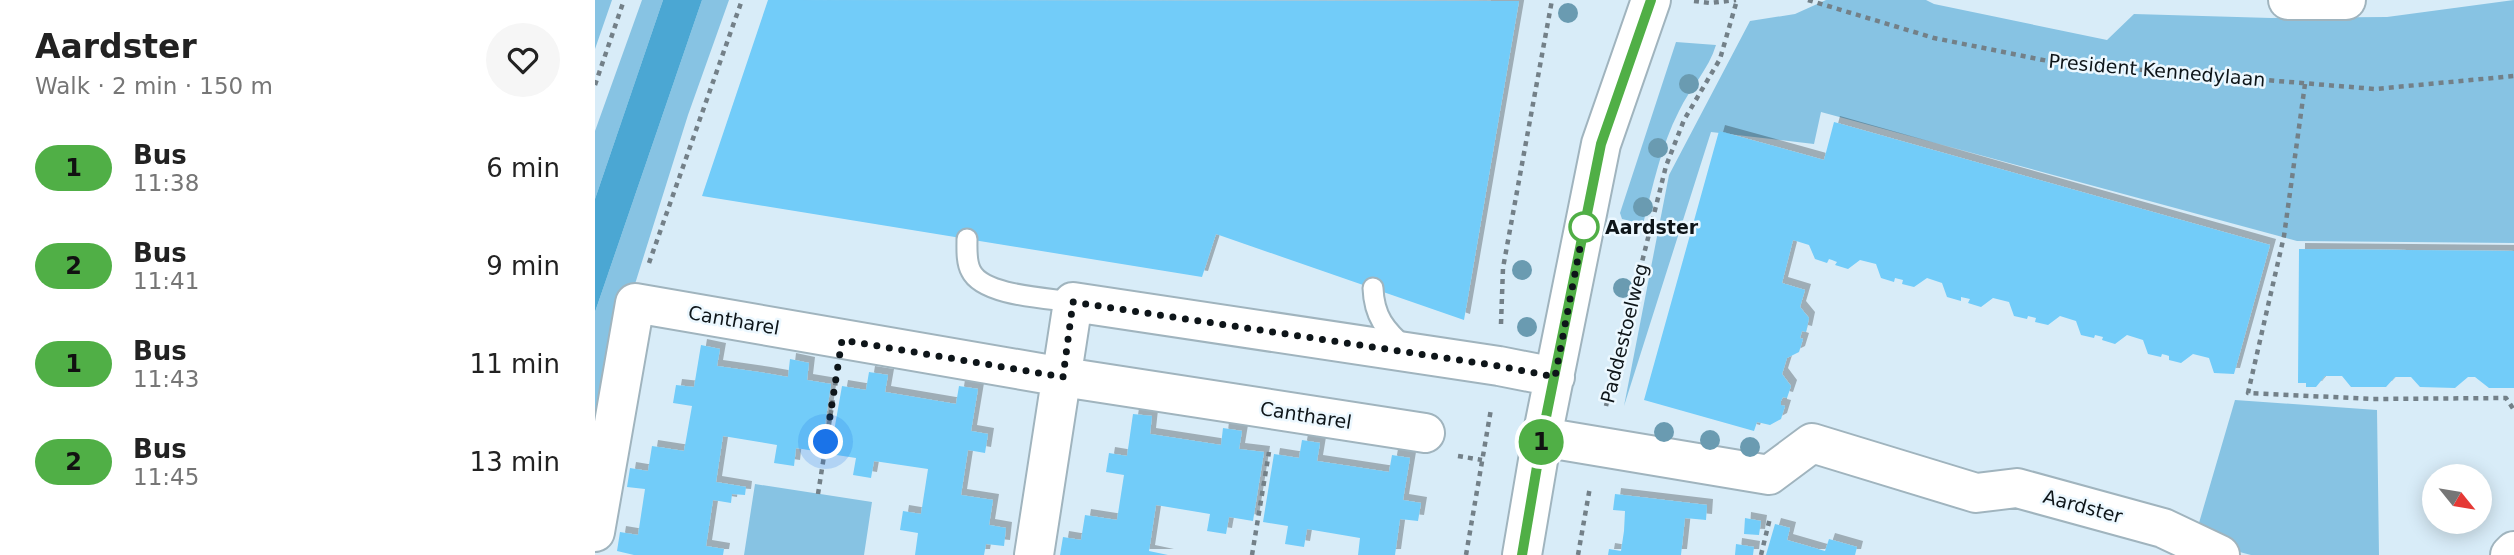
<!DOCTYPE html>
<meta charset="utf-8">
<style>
:root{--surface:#fff;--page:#f6f6f6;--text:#222;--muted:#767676}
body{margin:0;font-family:"DejaVu Sans",sans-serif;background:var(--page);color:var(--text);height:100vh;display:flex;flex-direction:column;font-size:26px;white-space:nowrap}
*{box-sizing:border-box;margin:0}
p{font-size:23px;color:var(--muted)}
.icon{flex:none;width:38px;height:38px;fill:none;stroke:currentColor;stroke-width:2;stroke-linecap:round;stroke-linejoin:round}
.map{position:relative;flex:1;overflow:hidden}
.side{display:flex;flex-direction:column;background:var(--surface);width:595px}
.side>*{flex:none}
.badge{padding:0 14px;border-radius:23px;font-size:24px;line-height:46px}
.needle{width:46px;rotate:120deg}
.controls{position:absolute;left:1827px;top:464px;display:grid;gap:14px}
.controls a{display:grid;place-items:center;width:70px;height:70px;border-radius:50%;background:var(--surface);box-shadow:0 4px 18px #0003;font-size:35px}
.you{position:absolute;width:35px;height:35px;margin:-18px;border:5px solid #fff;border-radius:50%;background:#1a73e8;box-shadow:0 0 0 10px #1a73e833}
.map>.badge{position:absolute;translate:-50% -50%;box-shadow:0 0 0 4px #fff}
.round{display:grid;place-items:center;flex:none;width:74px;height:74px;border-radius:37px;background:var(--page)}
.overview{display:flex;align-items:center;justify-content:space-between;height:119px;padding:0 35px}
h1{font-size:33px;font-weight:700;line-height:52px}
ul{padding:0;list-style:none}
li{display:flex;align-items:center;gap:21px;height:98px;padding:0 35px}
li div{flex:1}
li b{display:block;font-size:26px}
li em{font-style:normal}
li .badge{min-width:77px;font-weight:700;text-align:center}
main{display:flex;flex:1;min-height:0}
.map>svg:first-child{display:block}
.green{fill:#87c3e3}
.water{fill:#4ba7d3}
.building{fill:#72ccf9;filter:url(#shadow)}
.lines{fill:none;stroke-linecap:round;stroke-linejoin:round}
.lane-casing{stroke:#a0b4be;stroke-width:23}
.street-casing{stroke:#a0b4be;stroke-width:42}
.secondary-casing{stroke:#a0b4be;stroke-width:42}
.path{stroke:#738088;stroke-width:4.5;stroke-dasharray:5 5;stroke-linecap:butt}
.lane{stroke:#fff;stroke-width:19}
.street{stroke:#fff;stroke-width:38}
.secondary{stroke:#fff;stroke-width:38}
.tree{fill:#6a9bb1}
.line-casing{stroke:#fff;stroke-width:16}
.line{stroke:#50af46;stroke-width:10}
.walk{stroke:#0e1519;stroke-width:7;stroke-dasharray:0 12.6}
.stop-dot{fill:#fff;stroke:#50af46;stroke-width:3.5}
.labels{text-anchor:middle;stroke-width:5;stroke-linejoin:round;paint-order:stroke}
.street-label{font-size:19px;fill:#0e1519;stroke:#ecf8ff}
.stop-label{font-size:19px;font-weight:bold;fill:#0e1519;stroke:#ecf8ff;text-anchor:start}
</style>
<main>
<section class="side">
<div class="overview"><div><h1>Aardster</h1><p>Walk · 2 min · 150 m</p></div><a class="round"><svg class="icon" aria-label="heart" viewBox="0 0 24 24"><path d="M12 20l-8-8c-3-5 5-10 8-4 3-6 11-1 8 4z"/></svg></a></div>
<ul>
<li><span class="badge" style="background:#50af46;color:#111">1</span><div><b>Bus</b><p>11:38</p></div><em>6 min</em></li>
<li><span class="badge" style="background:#50af46;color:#111">2</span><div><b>Bus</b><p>11:41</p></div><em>9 min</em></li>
<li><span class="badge" style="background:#50af46;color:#111">1</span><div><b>Bus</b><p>11:43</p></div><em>11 min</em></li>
<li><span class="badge" style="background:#50af46;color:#111">2</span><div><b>Bus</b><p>11:45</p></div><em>13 min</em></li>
</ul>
</section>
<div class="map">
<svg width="1919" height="555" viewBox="0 0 1919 555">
<defs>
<filter id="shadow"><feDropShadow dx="6" dy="-6" stdDeviation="0" flood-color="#0004"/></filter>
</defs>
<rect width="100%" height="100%" fill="#d8ecf8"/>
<!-- green -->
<path class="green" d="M0 0H17L0 49Z
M47 0H68L0 199V131Z
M107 0H134L93 115 40 284 28 298 0 428V312Z
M1231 0H1331L1339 4 1512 40 1539 14 1676 18 1792 17 1919 0V243L1702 241 1226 112 1219 144 1116 132 1029 406 1074 175 1155 21 1200 14Z
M1081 42 1121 45C1114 69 1095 88 1084 111 1066 146 1058 186 1048 224L1027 219 1025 213Z
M1640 400 1782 410 1784 555H1656L1599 540Z
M160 484 277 502 269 555H149Z"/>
<!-- water -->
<path class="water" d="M68 0H107L0 312V199Z"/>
<!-- building -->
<path class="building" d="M173 0 924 1 869 320 621 234 607 277 107 196Z
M1239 122 1675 245 1639 374 1619 373 1614 358 1598 354 1586 363 1574 360V356L1571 355 1567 354 1566 357 1553 354 1548 340 1532 335 1520 344 1507 340 1508 337 1500 335 1499 338 1486 335 1481 321 1465 316 1453 325 1440 322 1441 318 1433 316 1432 319 1419 316 1414 302 1398 298 1386 307 1373 303 1375 299 1366 297V301L1352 297 1347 283 1332 278 1319 287 1307 284 1308 280 1300 278 1299 282 1286 278 1281 264 1265 260 1253 269 1240 265 1242 262 1237 260 1234 259 1232 263 1220 259 1214 245 1198 240 1187 283 1210 290 1205 307 1214 318 1211 332 1207 331 1205 338 1208 339 1204 352 1192 358 1187 374 1196 386 1192 398 1188 397 1186 401V405L1190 406 1186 419 1175 425 1162 422 1159 431 1049 400 1124 131 1229 160Z
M1704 249 1919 251V388H1894L1880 377H1873L1860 388 1825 387 1816 377H1800L1791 387H1756L1747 376H1730L1721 387H1711V383H1703Z
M106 345 125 349 122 366 170 373 193 377 195 359 214 363 212 380 236 384 226 452 201 448 199 466 179 463 182 445 128 436 121 482 151 487 150 495 137 494 136 503 118 500 111 546 129 549 128 555H39L22 551 25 532 43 535 50 489 32 487 35 468 53 471 57 446 89 451 97 406 78 403 81 385 99 387Z
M274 372 293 375 290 392 361 404 364 386 383 389 376 431 393 434 390 453 373 450 366 495 398 500 394 525 411 528 409 546 391 544 389 555H320L323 533 305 530 308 511 326 514 333 469 279 461 276 478 258 475 261 458 235 454 247 386 271 390Z
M538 414 557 416 555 434 626 445 628 428 647 431 644 449 669 452 658 521 634 517 631 534 612 531 615 514 561 505 554 551 573 555H465L468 537 486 540 490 515 522 520 529 475 511 472 514 453 532 456Z
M707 440 725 443 722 461 794 472 797 455 815 458 808 500 826 503 823 521 805 519 800 555H763L765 538 712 529 709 547 690 544 693 526 668 522 679 454 704 458Z
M1020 494 1112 505 1111 520 1090 518 1086 555H1013L1014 549 1026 551 1029 531 1030 511 1018 510Z
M1150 518 1166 521 1164 535 1149 534Z
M1180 524 1195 528 1192 540 1230 551 1234 539 1262 547 1260 555H1171Z
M1141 544 1159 547 1158 555H1140Z"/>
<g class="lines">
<!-- lane casing -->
<g class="lane-casing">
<path id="lane" d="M372 239C372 248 371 262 376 271 388 296 453 298 478 302
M778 288C779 316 790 330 811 348"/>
</g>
<!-- street casing -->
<g class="street-casing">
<path id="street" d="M947 437 1174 475 1217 443 1381 493 1422 488 1568 528 1625 555
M0 532 40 303 468 377 830 433
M439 555 478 302 904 366 960 377
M927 555 947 437 1006 144 1056 0
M1915 555 1919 551"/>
</g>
<!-- secondary casing -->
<g class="secondary-casing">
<path id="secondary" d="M1693 0H1751"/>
</g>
<!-- path -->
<path class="path" d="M1213 0 1339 38 1463 63 1780 89 1919 76
M1099 1 1115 3 1141 0
M1710 84 1689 236 1653 393 1778 399 1911 398 1919 410
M0 85 29 0
M54 263 147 0
M906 324 908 268 957 0
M1011 406 1071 166 1089 120 1125 59 1142 0
M863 456 887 460
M223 494 241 380
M657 555 674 452
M871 555 896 409
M983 555 995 487
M1166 555 1175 518"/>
<!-- lane -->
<use href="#lane" class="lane"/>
<!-- street -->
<use href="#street" class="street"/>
<!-- secondary -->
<use href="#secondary" class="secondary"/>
</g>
<!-- trees -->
<g class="tree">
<circle cx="973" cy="13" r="10"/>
<circle cx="1094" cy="84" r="10"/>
<circle cx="1063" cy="148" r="10"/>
<circle cx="1048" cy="207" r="10"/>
<circle cx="927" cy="270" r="10"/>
<circle cx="1028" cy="288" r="10"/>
<circle cx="932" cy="327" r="10"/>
<circle cx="1069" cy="432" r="10"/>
<circle cx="1115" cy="440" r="10"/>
<circle cx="1155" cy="447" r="10"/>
</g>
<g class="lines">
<!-- line casing -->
<g class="line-casing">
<path id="line" d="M927 555 947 437 1006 144 1056 0"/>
</g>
<!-- line -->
<use href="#line" class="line"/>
<!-- walk -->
<path class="walk" d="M231 442 247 340 468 377 478 302 904 366 960 377 989 227"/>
</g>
<!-- markers -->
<circle class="stop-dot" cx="989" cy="227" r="14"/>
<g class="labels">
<!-- street labels -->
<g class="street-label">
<text transform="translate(1562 70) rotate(5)" y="7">President Kennedylaan</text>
<text transform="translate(139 320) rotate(10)" y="7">Cantharel</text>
<text transform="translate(1029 333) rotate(-76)" y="7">Paddestoelweg</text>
<text transform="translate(711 415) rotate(9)" y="7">Cantharel</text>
<text transform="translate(1488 506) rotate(15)" y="7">Aardster</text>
</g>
<!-- stop labels -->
<g class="stop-label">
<text x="1010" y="234">Aardster</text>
</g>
</g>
</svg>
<div class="controls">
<a><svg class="needle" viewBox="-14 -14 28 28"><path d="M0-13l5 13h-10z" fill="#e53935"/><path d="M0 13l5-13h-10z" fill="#767676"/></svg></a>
</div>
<div class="you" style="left:231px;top:442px"></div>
<b class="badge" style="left:946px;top:442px;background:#50af46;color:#111">1</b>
</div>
</main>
